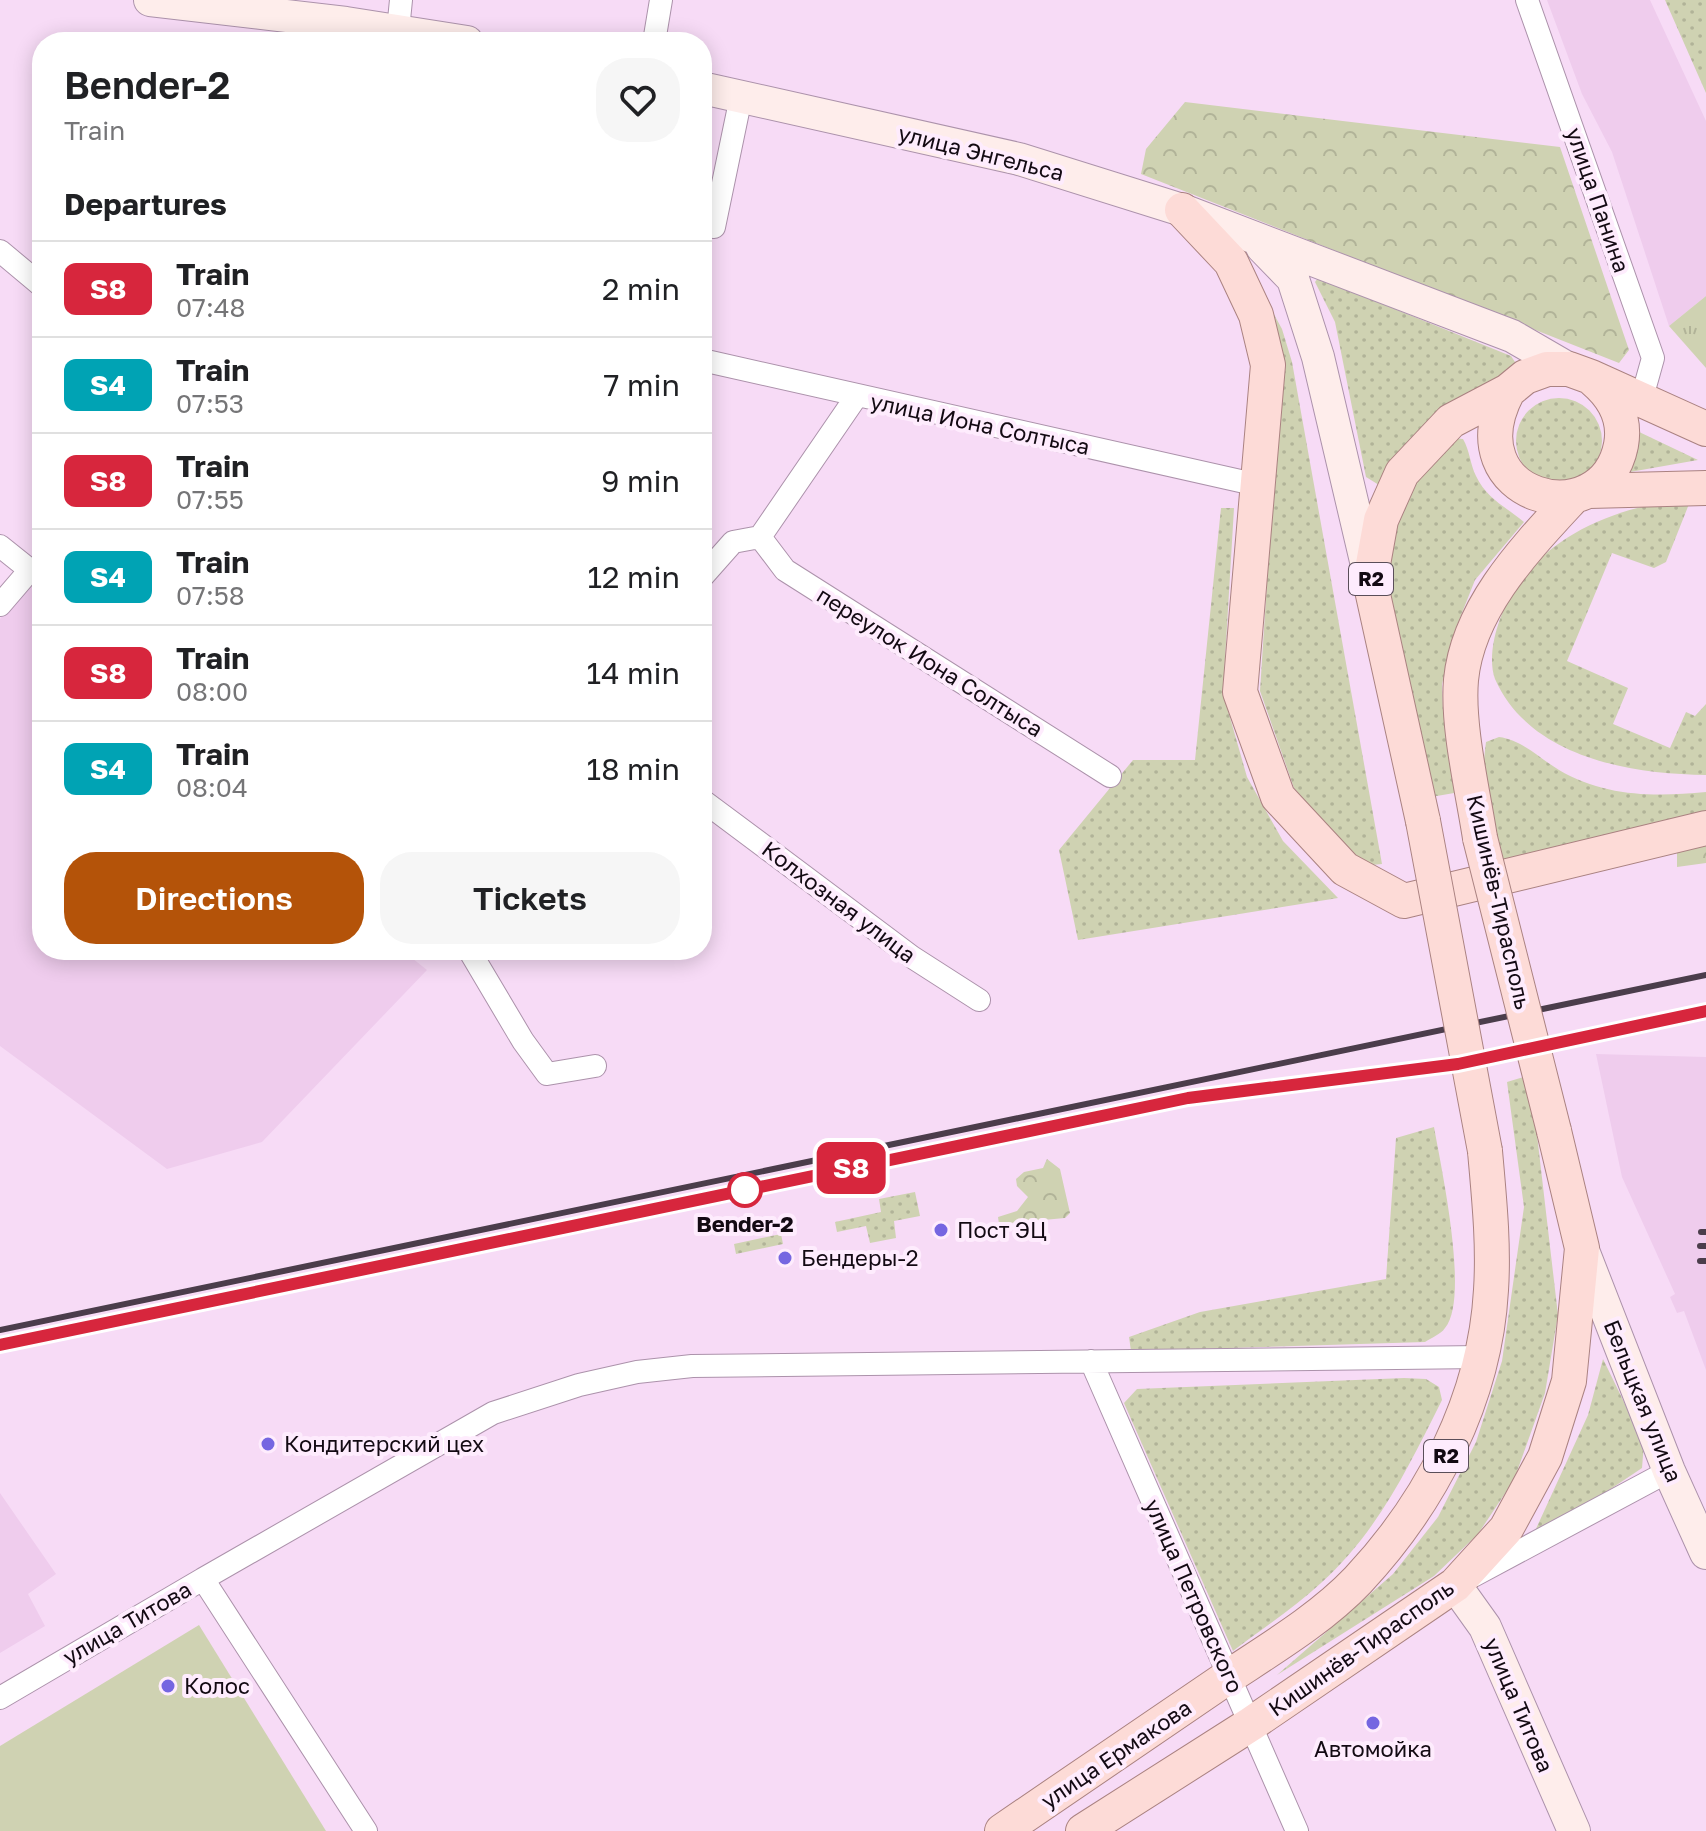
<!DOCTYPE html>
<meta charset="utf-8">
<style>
:root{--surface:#fff;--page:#f6f6f6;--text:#202124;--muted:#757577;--line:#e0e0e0;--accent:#b45309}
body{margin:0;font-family:"Golos Text",sans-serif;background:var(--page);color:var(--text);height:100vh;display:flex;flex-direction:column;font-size:30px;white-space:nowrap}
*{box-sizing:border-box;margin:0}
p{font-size:26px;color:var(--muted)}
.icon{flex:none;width:44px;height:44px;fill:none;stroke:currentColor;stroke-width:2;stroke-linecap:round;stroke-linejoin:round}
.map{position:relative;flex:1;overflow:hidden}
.sheet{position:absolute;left:32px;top:32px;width:680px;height:928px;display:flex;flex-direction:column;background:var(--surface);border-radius:32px;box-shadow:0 4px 20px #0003}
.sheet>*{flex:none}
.badge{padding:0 16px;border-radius:12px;font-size:28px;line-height:52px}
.map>.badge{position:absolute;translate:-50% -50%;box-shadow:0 0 0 4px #fff}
h2{padding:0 32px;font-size:30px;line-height:72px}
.round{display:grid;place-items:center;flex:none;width:84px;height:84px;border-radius:32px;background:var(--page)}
.head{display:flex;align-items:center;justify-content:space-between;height:136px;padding:0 32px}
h1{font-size:38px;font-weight:600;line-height:60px}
.button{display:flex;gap:16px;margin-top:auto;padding:16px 32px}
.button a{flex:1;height:92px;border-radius:32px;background:var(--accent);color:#fff;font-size:32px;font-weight:600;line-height:92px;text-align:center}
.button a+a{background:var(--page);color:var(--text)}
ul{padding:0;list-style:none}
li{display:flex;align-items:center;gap:24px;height:96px;padding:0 32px;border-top:2px solid var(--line)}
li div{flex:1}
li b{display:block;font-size:30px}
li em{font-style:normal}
li .badge{min-width:88px;font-weight:700;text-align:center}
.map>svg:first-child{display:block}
.built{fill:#efcced}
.grass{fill:url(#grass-dots)}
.forest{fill:url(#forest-crowns)}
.park{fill:url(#park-tufts)}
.pitch{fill:#cfd2b2}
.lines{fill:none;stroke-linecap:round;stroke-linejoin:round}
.street-casing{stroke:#ac92ab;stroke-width:24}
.secondary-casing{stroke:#ac92ab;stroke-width:34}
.primary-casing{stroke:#aa8281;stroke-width:36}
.street{stroke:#fff;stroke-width:22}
.secondary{stroke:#feedeb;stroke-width:32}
.primary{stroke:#fddbd7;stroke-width:34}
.rail{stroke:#4b3d4b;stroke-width:6}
.primary-bridge-casing{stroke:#aa8281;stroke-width:36;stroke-linecap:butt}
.primary-bridge{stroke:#fddbd7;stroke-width:34}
.line-casing{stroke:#fff;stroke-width:18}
.line{stroke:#d7263d;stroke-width:12}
.stop-dot{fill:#fff;stroke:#d7263d;stroke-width:4}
.poi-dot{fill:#7566e1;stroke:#feecfd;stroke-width:3}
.labels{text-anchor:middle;stroke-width:8;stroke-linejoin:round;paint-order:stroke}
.shield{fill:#feecfd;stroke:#5a4e59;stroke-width:2}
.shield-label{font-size:20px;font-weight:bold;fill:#130a13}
.street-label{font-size:22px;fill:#130a13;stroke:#feecfd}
.stop-label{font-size:22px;font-weight:bold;fill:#130a13;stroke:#feecfd}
.poi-label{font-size:22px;fill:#130a13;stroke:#feecfd;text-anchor:start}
</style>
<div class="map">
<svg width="1706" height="1831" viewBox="0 0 1706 1831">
<defs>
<pattern id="grass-dots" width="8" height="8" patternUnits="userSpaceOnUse" patternTransform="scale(2)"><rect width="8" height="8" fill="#cfd2b2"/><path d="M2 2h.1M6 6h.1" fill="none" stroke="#b1b398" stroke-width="1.8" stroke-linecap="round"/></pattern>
<pattern id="forest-crowns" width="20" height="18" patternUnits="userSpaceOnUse" patternTransform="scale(2)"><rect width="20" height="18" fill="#cfd2b2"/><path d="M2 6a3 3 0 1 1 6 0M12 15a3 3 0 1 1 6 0" fill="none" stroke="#b1b398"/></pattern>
<pattern id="park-tufts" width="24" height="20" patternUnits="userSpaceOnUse" patternTransform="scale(2)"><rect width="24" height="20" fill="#cfd2b2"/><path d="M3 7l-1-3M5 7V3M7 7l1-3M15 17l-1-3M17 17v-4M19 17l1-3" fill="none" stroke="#b1b398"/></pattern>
</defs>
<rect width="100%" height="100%" fill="#f7dbf6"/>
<!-- built -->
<path class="built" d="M1547 0H1650L1706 121V296L1669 326 1612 152 1582 94Z
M42 567V950H402L427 970 262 1142 167 1169 0 1046V619Z
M1596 1054 1706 1057V1370L1684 1311 1677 1313 1670 1297 1675 1294 1622 1177Z
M0 1493 56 1574 28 1594 45 1626 0 1653Z"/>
<!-- grass -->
<path class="grass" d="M1665 0H1706V93Z
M1318 278 1511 356 1515 362 1513 372 1379 485 1366 477 1335 322 1315 282Z
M1259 287 1282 329 1292 362 1382 864 1372 865 1352 855 1294 788 1260 691 1281 364Z
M1516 441a43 43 0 1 1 86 0a43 43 0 1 1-86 0Z
M1635 430 1698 460 1630 472Z
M1454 438 1463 439C1470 451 1470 464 1476 476 1487 499 1506 507 1524 522L1475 580 1456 628 1442 684 1443 710 1460 792 1431 797 1380 555 1423 464Z
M1654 504H1689L1666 562 1654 568 1612 553 1567 661 1628 688 1613 724 1670 748 1686 712 1695 716 1706 704V775C1631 774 1530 758 1495 679 1489 663 1493 640 1498 625 1520 555 1586 518 1654 504Z
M1221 508H1234L1223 693 1247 777 1283 841 1338 898 1078 940 1059 850 1133 760H1195Z
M1499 737C1522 740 1539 758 1559 770 1605 797 1655 797 1706 792V818L1499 863 1484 759 1486 742Z
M1530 1075 1558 1315 1545 1393 1514 1480 1478 1534 1434 1576 1277 1675 1393 1574 1438 1517 1476 1442 1502 1361 1524 1207 1507 1082Z
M1434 1127C1441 1167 1470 1299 1445 1328 1441 1334 1431 1338 1425 1342L1131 1351 1129 1337 1200 1312 1386 1279 1396 1138Z
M915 1192 920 1216 894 1221 896 1238 870 1243 866 1226 837 1232 835 1222 881 1212 879 1199Z
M781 1234 783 1244 736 1254 734 1244Z
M1603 1359 1644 1443 1642 1468 1542 1535 1535 1531 1588 1415Z
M1404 1378 1426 1379 1439 1387 1442 1400C1409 1466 1377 1533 1321 1583 1294 1608 1262 1629 1233 1651L1124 1403 1137 1389Z"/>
<!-- forest -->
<path class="forest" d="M1185 102 1560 147 1629 350 1619 363 1141 174 1146 149Z
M1706 837V863L1677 867V850Z
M1047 1159 1060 1169 1070 1213 1065 1218 999 1224 998 1217 1017 1211 1028 1197 1017 1186 1016 1179 1024 1172 1043 1168Z"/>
<!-- park -->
<path class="park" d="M1706 296V368L1669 326Z"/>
<!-- pitch -->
<path class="pitch" d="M199 1625 326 1831H0V1746Z"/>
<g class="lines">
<!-- street casing -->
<g class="street-casing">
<path id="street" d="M1527 0 1653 358 1641 401
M398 30 401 0
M654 42 661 0
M714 227 741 97
M0 251 42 286
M702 360 1258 485
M760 537 785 570 1110 776
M0 546 30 570 0 605
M702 577 733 542 760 537 856 397
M702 800 912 957 979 1000
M469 950 523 1041 547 1074 595 1066
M1091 1361 1297 1831
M1473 1576 1669 1471
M203 1579 493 1413 579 1385 637 1372 692 1366 1481 1357
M0 1698 203 1579 366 1831"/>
</g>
<!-- secondary casing -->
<g class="secondary-casing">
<path id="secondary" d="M150 0 346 23 467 42
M702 88 1019 159 1182 210 1512 336 1569 369
M1262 247 1293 279 1318 357 1370 578
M1582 1248 1669 1471 1706 1553
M1455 1585 1485 1627 1574 1831"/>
</g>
<!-- primary casing -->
<g class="primary-casing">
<path id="primary" d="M1182 210 1231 262 1256 315 1268 365 1240 692 1278 797 1345 869 1404 901 1706 828
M1508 391C1451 499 1603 538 1621 445 1626 418 1614 397 1594 380
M1589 491 1706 488
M1423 821 1370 581 1381 520 1402 473 1451 421 1508 391 1525 377 1547 369H1569L1591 377 1706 429
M1480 838C1473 792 1457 726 1461 680 1468 607 1527 547 1574 496
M1002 1831C1076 1781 1149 1731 1222 1681 1267 1651 1320 1620 1358 1580 1431 1502 1485 1399 1491 1290 1494 1244 1489 1197 1485 1151
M1083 1831 1251 1724 1455 1585 1506 1529 1545 1457 1569 1381 1582 1248 1554 1131"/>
</g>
<!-- street -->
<use href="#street" class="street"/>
<!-- secondary -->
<use href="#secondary" class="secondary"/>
<!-- primary -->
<use href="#primary" class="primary"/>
<!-- rail -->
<path class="rail" d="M1701 1232H1706
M1700 1246H1706
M1700 1261H1706
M0 1330 1706 975
M0 1345 1188 1098 1458 1064 1706 1011"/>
<!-- primary-bridge casing -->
<g class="primary-bridge-casing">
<path id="primary-bridge" d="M1423 821 1485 1151
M1480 838 1554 1131"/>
</g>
<!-- primary-bridge -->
<use href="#primary-bridge" class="primary-bridge"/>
</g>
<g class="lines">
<!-- line casing -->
<g class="line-casing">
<path id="line" d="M0 1345 1188 1098 1458 1064 1706 1011"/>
</g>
<!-- line -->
<use href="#line" class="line"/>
</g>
<!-- markers -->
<circle class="stop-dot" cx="745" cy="1190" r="16"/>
<g class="poi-dot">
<circle cx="941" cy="1230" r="8"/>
<circle cx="785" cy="1258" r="8"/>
<circle cx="268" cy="1444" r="8"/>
<circle cx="168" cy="1686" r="8"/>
<circle cx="1373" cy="1723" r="8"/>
</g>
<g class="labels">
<!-- shield labels -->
<g class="shield">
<rect x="1349" y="563" width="44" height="32" rx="6"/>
<rect x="1424" y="1440" width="44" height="32" rx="6"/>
</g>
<g class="shield-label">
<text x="1371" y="586">R2</text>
<text x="1446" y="1463">R2</text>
</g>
<!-- street labels -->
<g class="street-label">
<text transform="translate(981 153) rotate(14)" y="8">улица Энгельса</text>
<text transform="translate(1598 200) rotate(71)" y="8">улица Панина</text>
<text transform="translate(980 424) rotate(12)" y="8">улица Иона Солтыса</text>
<text transform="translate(930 662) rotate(32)" y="8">переулок Иона Солтыса</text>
<text transform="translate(839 902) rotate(37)" y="8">Колхозная улица</text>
<text transform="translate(1499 902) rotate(77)" y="8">Кишинёв-Тирасполь</text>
<text transform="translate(1643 1401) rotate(68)" y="8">Бельцкая улица</text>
<text transform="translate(1194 1596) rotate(66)" y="8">улица Петровского</text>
<text transform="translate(127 1623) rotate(-30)" y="8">улица Титова</text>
<text transform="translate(1361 1648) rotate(-35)" y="8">Кишинёв-Тирасполь</text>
<text transform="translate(1519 1705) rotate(67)" y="8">улица Титова</text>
<text transform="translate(1116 1754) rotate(-34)" y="8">улица Ермакова</text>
</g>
<!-- stop labels -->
<g class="stop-label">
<text x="745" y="1232">Bender-2</text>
</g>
<!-- poi labels -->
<g class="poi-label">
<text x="957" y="1238">Пост ЭЦ</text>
<text x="801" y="1266">Бендеры-2</text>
<text x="284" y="1452">Кондитерский цех</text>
<text x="184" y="1694">Колос</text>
<text x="1373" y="1757" text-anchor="middle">Автомойка</text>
</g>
</g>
</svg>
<b class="badge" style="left:851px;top:1168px;background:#d7263d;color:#fff">S8</b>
<section class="sheet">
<div class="head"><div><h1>Bender-2</h1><p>Train</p></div><a class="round"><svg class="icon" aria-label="heart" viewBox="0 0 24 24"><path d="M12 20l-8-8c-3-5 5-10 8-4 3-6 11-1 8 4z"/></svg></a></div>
<h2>Departures</h2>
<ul>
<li><span class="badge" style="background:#d7263d;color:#fff">S8</span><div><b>Train</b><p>07:48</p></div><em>2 min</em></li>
<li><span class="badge" style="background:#00a3b4;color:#fff">S4</span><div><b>Train</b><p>07:53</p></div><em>7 min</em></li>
<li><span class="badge" style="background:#d7263d;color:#fff">S8</span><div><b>Train</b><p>07:55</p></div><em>9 min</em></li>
<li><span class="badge" style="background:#00a3b4;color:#fff">S4</span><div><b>Train</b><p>07:58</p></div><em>12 min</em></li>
<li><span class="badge" style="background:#d7263d;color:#fff">S8</span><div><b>Train</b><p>08:00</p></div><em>14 min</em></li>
<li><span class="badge" style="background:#00a3b4;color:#fff">S4</span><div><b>Train</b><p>08:04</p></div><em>18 min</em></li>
</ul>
<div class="button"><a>Directions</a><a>Tickets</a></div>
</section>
</div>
